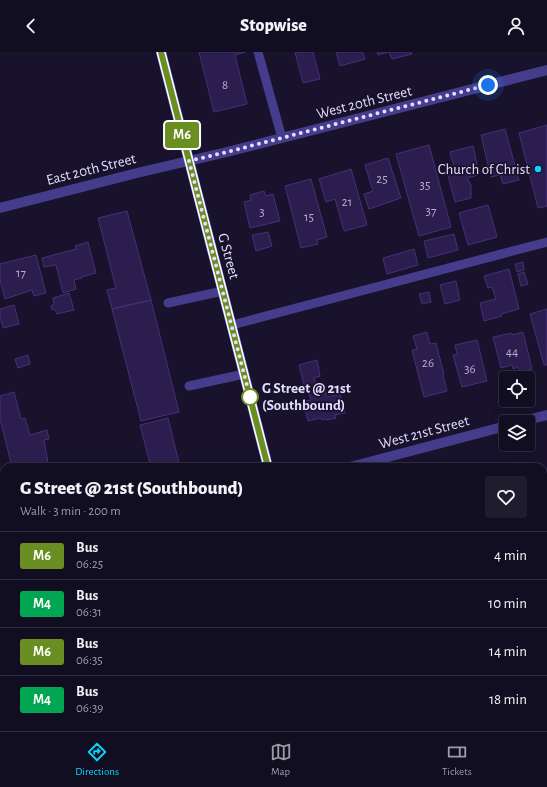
<!DOCTYPE html>
<meta charset="utf-8">
<style>
:root{--surface:#120e21;--page:#1f1c2e;--text:#f1f3f6;--muted:#9c9ca5;--line:#312e3f;--accent:#09d4ff}
body{margin:0;font-family:"Alegreya Sans",sans-serif;background:var(--page);color:var(--text);height:100vh;display:flex;flex-direction:column;font-size:15px;white-space:nowrap}
*{box-sizing:border-box;margin:0}
p{font-size:13px;color:var(--muted)}
.icon{flex:none;width:22px;height:22px;fill:none;stroke:currentColor;stroke-width:2;stroke-linecap:round;stroke-linejoin:round}
.map{position:relative;flex:1;overflow:hidden}
.drawer{position:absolute;left:0px;top:411px;width:547px;height:268px;display:flex;flex-direction:column;background:var(--surface);border-radius:12px 12px 0 0;box-shadow:0 2px 10px #0003,0 0 0 1px var(--line)}
.drawer>*{flex:none}
.badge{padding:0 8px;border-radius:3px;font-size:14px;line-height:26px}
.buttons{position:absolute;left:499px;top:319px;display:grid;gap:8px}
.buttons a{display:grid;place-items:center;width:36px;height:36px;border-radius:4px;background:var(--surface);box-shadow:0 2px 10px #0003,0 0 0 1px var(--line);font-size:20px}
.you{position:absolute;width:20px;height:20px;margin:-10px;border:3px solid #fff;border-radius:50%;background:#1a73e8;box-shadow:0 0 0 6px #1a73e833}
.map>.badge{position:absolute;translate:-50% -50%;box-shadow:0 0 0 2px #fff}
.round{display:grid;place-items:center;flex:none;width:42px;height:42px;border-radius:4px;background:var(--page)}
.head{display:flex;align-items:center;justify-content:space-between;height:68px;padding:0 20px}
h1{font-size:19px;font-weight:800;line-height:30px}
ul{padding:0;list-style:none}
li{display:flex;align-items:center;gap:12px;height:48px;padding:0 20px;border-top:1px solid var(--line)}
li div{flex:1}
li b{display:block;font-size:15px}
li em{font-style:normal}
li .badge{min-width:44px;font-weight:700;text-align:center}
header{display:flex;justify-content:space-between;align-items:center;height:52px;padding:0 20px;background:var(--surface);font-size:18px;font-weight:800}
.menu{display:flex;justify-content:space-around;align-items:center;height:56px;border-top:1px solid var(--line);background:var(--surface);font-size:11px;color:var(--muted)}
.menu a{display:grid;justify-items:center;gap:2px}
.menu .selected{color:var(--accent)}
.map>svg:first-child{display:block}
.building{fill:#2b1e4e;stroke:#443079}
.lines{fill:none;stroke-linecap:round;stroke-linejoin:round}
.service{stroke:#453d8b;stroke-width:9}
.minor{stroke:#453d8b;stroke-width:10}
.secondary{stroke:#8274ff;stroke-width:10}
.line-casing{stroke:#fff;stroke-width:9}
.line{stroke:#6b8e23;stroke-width:6}
.walk{stroke:#e3ddff;stroke-width:4;stroke-dasharray:0 7.2}
.poi-dot{fill:#09d4ff;stroke:#18122c;stroke-width:1.5}
.stop-dot{fill:#fff;stroke:#6b8e23;stroke-width:2}
.labels{text-anchor:middle;stroke-width:3.5;stroke-linejoin:round;paint-order:stroke}
.number-label{font-size:13px;fill:#b5add3}
.street-label{font-size:15px;fill:#e3ddff;stroke:#18122c}
.poi-label{font-size:15px;fill:#e3ddff;stroke:#18122c;text-anchor:end}
.stop-label{font-size:15px;font-weight:bold;fill:#e3ddff;stroke:#18122c;text-anchor:start}
</style>
<header><svg class="icon" aria-label="back" viewBox="0 0 24 24"><path d="M15 5l-7 7 7 7"/></svg>Stopwise<svg class="icon" aria-label="person" viewBox="0 0 24 24"><circle cx="12" cy="8" r="4"/><path d="M4 21q1-7 8-7t8 7"/></svg></header>
<div class="map">
<svg width="547" height="679" viewBox="0 0 547 679">
<rect width="100%" height="100%" fill="#18122c"/>
<!-- building -->
<path class="building" d="M199 0H246L235 3 247 52 214 60Z
M295 0H313L320 27 303 31Z
M336 0H363L365 7 340 14Z
M377 0H411L412 2 392 7 389 0 378 3Z
M547 73V154L538 156 519 81Z
M505 77 519 128 503 132 500 123 491 125 481 83Z
M429 93 451 175 419 184 396 102Z
M473 94 477 112 475 113 478 123 467 126 471 133V146L455 150 447 120 455 118 450 100Z
M388 106 401 146 369 157 364 142 373 139 365 113Z
M351 117 367 173 344 179 335 147 326 150 319 127Z
M311 127 327 185 317 188 318 192 301 196 285 134Z
M264 139 266 144 273 142 280 169 250 176 244 150 251 148 250 143Z
M488 153 497 185 468 193 459 161Z
M127 159 151 248 112 257 107 238 116 236 98 166Z
M268 180 272 194 256 199 252 183Z
M454 182 458 198 428 206 424 189Z
M88 190 96 221 81 225 82 226 74 228 76 237 63 241 56 213 44 215 42 206 76 197 75 194Z
M414 197 418 213 387 222 383 206Z
M36 203 46 241 34 244 32 238 5 247 0 228V212Z
M523 210 524 218 517 220 515 212Z
M509 217 519 257 501 262 502 264 484 269 480 251 496 247 492 235 488 236 484 224Z
M524 220 528 232 521 234 518 222Z
M456 229 460 248 445 252 440 233Z
M429 240 431 250 422 252 419 242Z
M69 241 74 258 57 262 55 257 52 258 51 254 54 252 53 246Z
M151 248 179 360 141 369 112 257Z
M14 253 19 272 3 276 0 265V257Z
M547 257V313H544L530 262Z
M427 280 430 292 436 291 444 322 443 323 447 339 424 345 412 298 417 297 413 284Z
M523 280 532 317 519 320 518 315 513 317 512 313 501 316 493 285 512 281V283Z
M477 288 487 329 462 335 453 303 457 302 455 293Z
M28 303 30 312 18 316 15 307Z
M317 308 320 324 314 326 319 340 325 339 327 345 340 342 345 361 335 363 336 366 327 368 326 367 322 368 321 366 308 369 304 353 306 352 305 349 311 348 307 335 305 336 299 313Z
M14 340 21 367 25 366 30 383 47 378 49 387 44 388 48 411 29 415H12L0 367V344Z
M168 366 180 415H151L140 373Z
M547 417V461L543 462V418Z
M3 566 4 604 0 605V567Z
M547 604V648L546 649 544 644H543V605Z
M142 675H197L198 679H143Z
M219 675H271L272 679H220Z
M379 675H413L414 679H380Z"/>
<g class="lines">
<!-- service -->
<path class="service" d="M258 0 282 86
M168 251 223 239
M232 273 547 190
M189 334 244 322
M543 540 547 539
M446 675 447 679
M0 677 8 675"/>
<!-- minor -->
<path class="minor" d="M0 156 137 121 227 100 547 18
M519 370 547 363
M350 415 506 374
M0 503 4 502"/>
<!-- secondary -->
<path class="secondary" d="M161 0 268 415
M334 675 335 679"/>
</g>
<g class="lines">
<!-- line casing -->
<g class="line-casing">
<path id="line" d="M161 0 268 415"/>
</g>
<!-- line -->
<use href="#line" class="line"/>
<!-- walk -->
<path class="walk" d="M250 345 251 349 189 109 227 100 488 33"/>
</g>
<!-- markers -->
<circle class="poi-dot" cx="538" cy="117" r="4"/>
<circle class="stop-dot" cx="250" cy="345" r="8"/>
<g class="labels">
<!-- number labels -->
<g class="number-label">
<text x="225" y="37">8</text>
<text x="382" y="131">25</text>
<text x="425" y="137">35</text>
<text x="347" y="154">21</text>
<text x="431" y="163">37</text>
<text x="262" y="164">3</text>
<text x="309" y="169">15</text>
<text x="21" y="225">17</text>
<text x="512" y="304">44</text>
<text x="428" y="315">26</text>
<text x="470" y="321">36</text>
</g>
<!-- street labels -->
<g class="street-label">
<text transform="translate(364 50) rotate(-14)" y="5">West 20th Street</text>
<text transform="translate(91 117) rotate(-14)" y="5">East 20th Street</text>
<text transform="translate(229 204) rotate(75)" y="5">G Street</text>
<text transform="translate(424 380) rotate(-15)" y="5">West 21st Street</text>
</g>
<!-- poi labels -->
<g class="poi-label">
<text x="530" y="122">Church of Christ</text>
</g>
<!-- stop labels -->
<g class="stop-label">
<text x="262" y="341">G Street @ 21st<tspan x="262" dy="17">(Southbound)</tspan></text>
</g>
</g>
</svg>
<div class="buttons">
<a><svg class="icon" aria-label="locate" viewBox="0 0 24 24"><circle cx="12" cy="12" r="6"/><path d="M12 2v4M12 18v4M2 12h4M18 12h4"/></svg></a>
<a><svg class="icon" aria-label="layers" viewBox="0 0 24 24"><path d="M12 4l9 5-9 5-9-5zM3 14l9 5 9-5"/></svg></a>
</div>
<div class="you" style="left:488px;top:33px"></div>
<b class="badge" style="left:182px;top:83px;background:#6b8e23;color:#fff">M6</b>
<section class="drawer">
<div class="head"><div><h1>G Street @ 21st (Southbound)</h1><p>Walk · 3 min · 200 m</p></div><a class="round"><svg class="icon" aria-label="heart" viewBox="0 0 24 24"><path d="M12 20l-8-8c-3-5 5-10 8-4 3-6 11-1 8 4z"/></svg></a></div>
<ul>
<li><span class="badge" style="background:#6b8e23;color:#fff">M6</span><div><b>Bus</b><p>06:25</p></div><em>4 min</em></li>
<li><span class="badge" style="background:#00a651;color:#fff">M4</span><div><b>Bus</b><p>06:31</p></div><em>10 min</em></li>
<li><span class="badge" style="background:#6b8e23;color:#fff">M6</span><div><b>Bus</b><p>06:35</p></div><em>14 min</em></li>
<li><span class="badge" style="background:#00a651;color:#fff">M4</span><div><b>Bus</b><p>06:39</p></div><em>18 min</em></li>
</ul>
</section>
</div>
<nav class="menu">
<a class="selected"><svg class="icon" aria-label="directions" viewBox="0 0 24 24"><path d="M12 3l9 9-9 9-9-9zM9 14v-3h6M13 9l2 2-2 2"/></svg>Directions</a>
<a><svg class="icon" aria-label="map" viewBox="0 0 24 24"><path d="M3 6l6-2 6 2 6-2v14l-6 2-6-2-6 2zM9 4v14M15 6v14"/></svg>Map</a>
<a><svg class="icon" aria-label="tickets" viewBox="0 0 24 24"><path d="M3 7h18v10H3zM15 7v10"/></svg>Tickets</a>
</nav>
